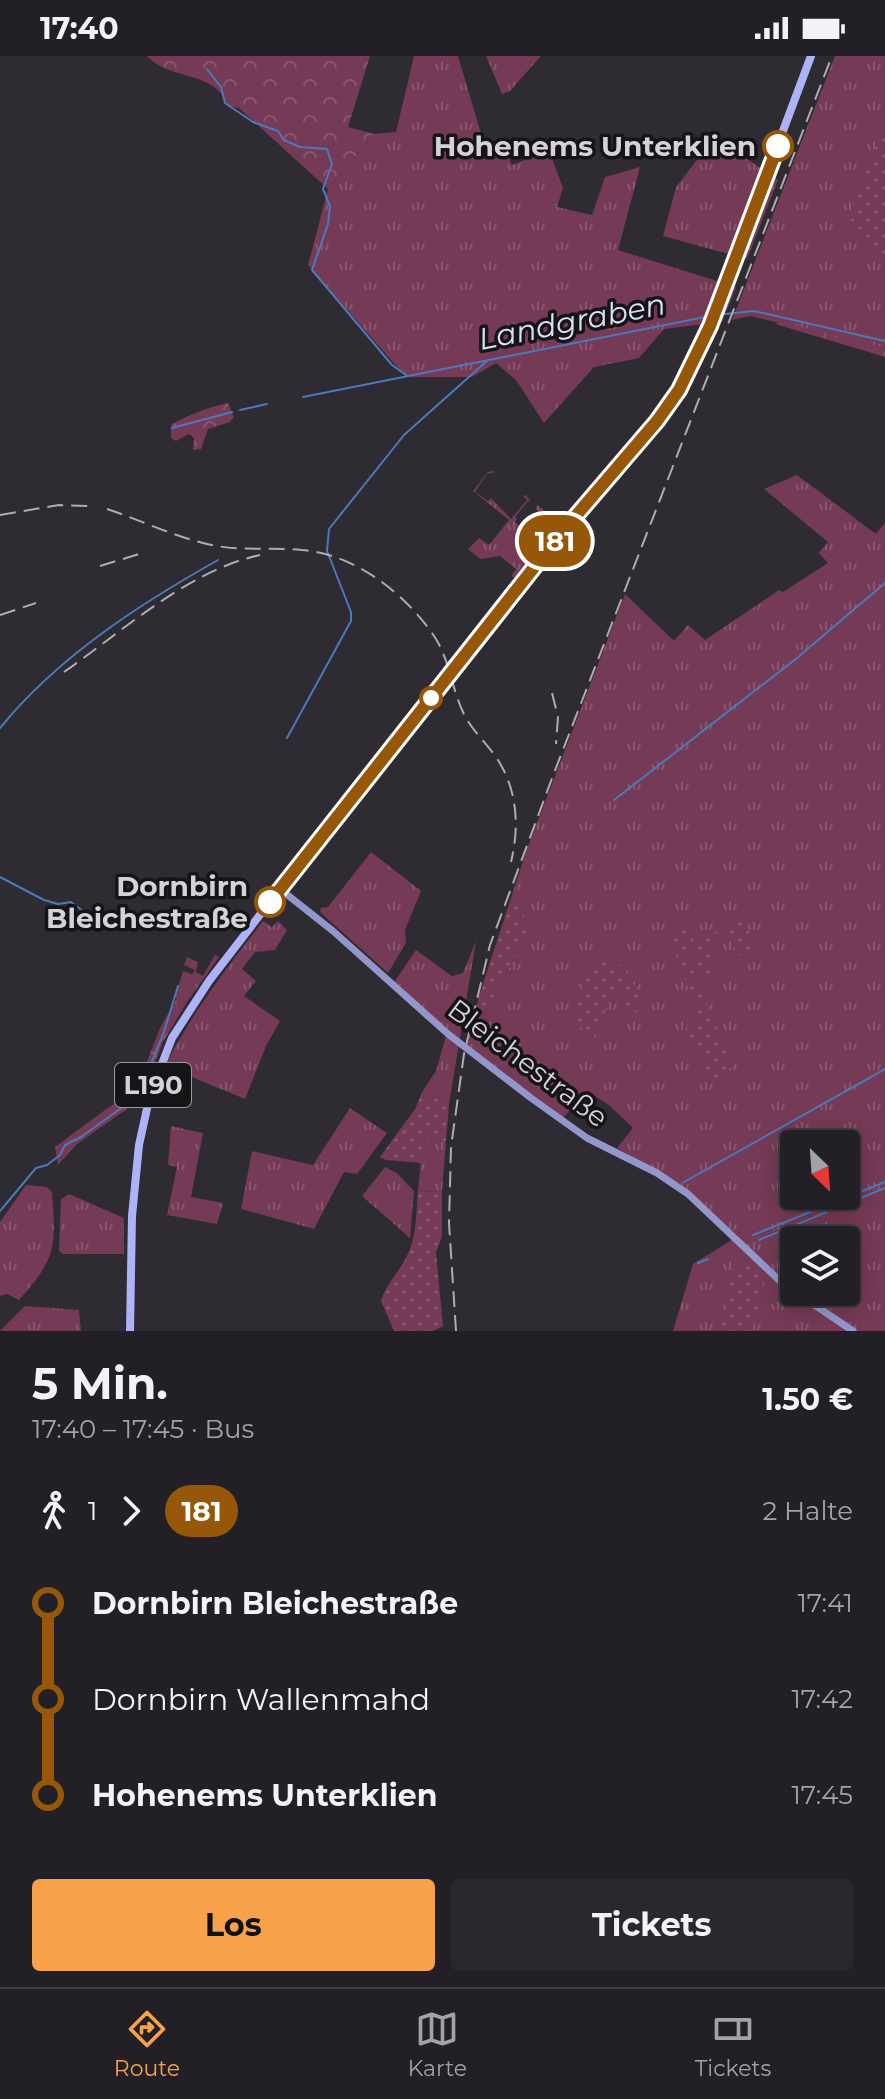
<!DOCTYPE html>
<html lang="de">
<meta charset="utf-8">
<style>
:root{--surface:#222026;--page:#2a282e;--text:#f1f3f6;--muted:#a2a3a7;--line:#3f3e43;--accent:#f7a149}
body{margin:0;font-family:Montserrat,sans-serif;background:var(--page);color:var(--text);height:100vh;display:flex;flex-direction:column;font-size:30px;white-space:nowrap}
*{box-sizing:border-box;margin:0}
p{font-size:26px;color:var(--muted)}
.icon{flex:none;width:44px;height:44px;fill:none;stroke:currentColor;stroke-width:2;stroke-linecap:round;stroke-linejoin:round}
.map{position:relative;height:1275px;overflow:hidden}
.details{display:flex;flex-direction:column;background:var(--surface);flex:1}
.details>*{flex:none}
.badge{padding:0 16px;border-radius:26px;font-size:28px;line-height:52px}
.needle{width:52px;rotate:155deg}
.tools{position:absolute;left:780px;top:1074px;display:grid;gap:16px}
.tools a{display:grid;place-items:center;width:80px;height:80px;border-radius:8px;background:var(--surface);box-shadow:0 4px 20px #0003,0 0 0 2px var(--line);font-size:40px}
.map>.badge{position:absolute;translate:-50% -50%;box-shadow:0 0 0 4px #fff}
.legs{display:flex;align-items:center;gap:12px;height:88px;padding:0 32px;font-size:26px}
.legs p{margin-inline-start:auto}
.headline{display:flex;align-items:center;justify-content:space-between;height:136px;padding:0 32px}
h1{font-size:44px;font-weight:700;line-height:60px}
.action{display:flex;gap:16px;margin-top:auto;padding:16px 32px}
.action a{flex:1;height:92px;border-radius:8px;background:var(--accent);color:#111;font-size:32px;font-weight:700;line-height:92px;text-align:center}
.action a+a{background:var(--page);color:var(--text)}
ul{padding:0 32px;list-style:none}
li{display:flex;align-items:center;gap:28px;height:96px;font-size:30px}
li i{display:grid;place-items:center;width:12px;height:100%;margin:0 10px;background:currentColor}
li i::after{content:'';width:20px;height:20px;margin:-10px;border:6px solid;border-radius:50%;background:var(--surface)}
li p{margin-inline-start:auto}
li:first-child i{background:linear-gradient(#0000 50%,currentColor 0)}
li:last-child i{background:linear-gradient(currentColor 50%,#0000 0)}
.status{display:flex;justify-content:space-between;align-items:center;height:56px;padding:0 40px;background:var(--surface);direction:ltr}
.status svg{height:22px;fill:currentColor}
.tabs{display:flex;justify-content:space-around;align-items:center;height:112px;border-top:2px solid var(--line);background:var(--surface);font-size:22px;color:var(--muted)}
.tabs a{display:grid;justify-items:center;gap:4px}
.tabs .selected{color:var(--accent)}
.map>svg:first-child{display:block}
.grass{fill:url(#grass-tufts);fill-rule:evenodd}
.forest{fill:url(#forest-crowns)}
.garden{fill:url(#garden-dots)}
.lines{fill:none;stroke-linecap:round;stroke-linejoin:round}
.stream{stroke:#4a7abc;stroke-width:2}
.secondary{stroke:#9296cb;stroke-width:7}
.primary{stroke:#aeb3f8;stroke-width:8}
.rail{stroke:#aeacb0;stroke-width:2;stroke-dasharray:16 8;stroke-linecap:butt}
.line-1-casing{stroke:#fff;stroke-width:18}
.line-1{stroke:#965709;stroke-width:12}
.stop-1-dot{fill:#fff;stroke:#965709;stroke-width:4}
.labels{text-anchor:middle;stroke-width:7;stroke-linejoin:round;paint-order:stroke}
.shield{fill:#161417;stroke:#9b999d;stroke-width:2}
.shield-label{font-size:26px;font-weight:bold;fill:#d4d2d6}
.stop-label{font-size:28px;font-weight:bold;fill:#d4d2d6;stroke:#161417;text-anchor:end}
.street-label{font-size:28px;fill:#d4d2d6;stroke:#161417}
.water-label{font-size:30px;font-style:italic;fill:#d7e4f7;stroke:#161417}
</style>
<div class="status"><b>17:40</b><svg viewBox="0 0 49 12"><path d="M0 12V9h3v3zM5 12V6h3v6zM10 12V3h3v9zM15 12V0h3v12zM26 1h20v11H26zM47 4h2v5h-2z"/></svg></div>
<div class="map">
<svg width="885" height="1275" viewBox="0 0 885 1275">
<defs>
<pattern id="grass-tufts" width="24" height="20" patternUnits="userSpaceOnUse" patternTransform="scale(2)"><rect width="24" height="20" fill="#753a55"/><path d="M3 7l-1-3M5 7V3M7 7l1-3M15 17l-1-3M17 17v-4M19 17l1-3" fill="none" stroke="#88566d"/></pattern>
<pattern id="forest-crowns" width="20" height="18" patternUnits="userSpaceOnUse" patternTransform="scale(2)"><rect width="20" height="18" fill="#753a55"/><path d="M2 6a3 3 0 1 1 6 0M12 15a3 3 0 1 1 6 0" fill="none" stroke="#88566d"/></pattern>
<pattern id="garden-dots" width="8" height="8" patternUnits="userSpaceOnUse" patternTransform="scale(2)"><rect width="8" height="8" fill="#753a55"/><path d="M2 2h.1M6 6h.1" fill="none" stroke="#88566d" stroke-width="1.8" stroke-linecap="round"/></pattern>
</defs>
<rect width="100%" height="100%" fill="#2e2b32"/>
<!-- grass -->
<path class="grass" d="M414 0H458L485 91 503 88 512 109 549 94 563 132 557 151 592 159 605 121 640 111 618 194 736 231 722 266 664 273 639 302 594 311 544 367 516 324 496 307 472 321H406L308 209 328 133 374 78 396 76Z
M486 0H541L510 35 502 38Z
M835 0H885V292L750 260 732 264Z
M727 89 778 124 747 203 663 180 676 131 697 104Z
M490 415 496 416 487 418 475 436 488 445 491 442 511 463 527 444 523 440 526 439 531 446 528 445 515 461 517 463 515 466 530 479 536 475 540 477 547 464 536 453 537 449 559 466 516 523 511 520 516 513 500 500 480 503 468 493 479 482 489 489 509 464 473 435 487 417Z
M797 419 876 478 885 467V1275H673L693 1208 738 1180 681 1129 617 1092 633 1072 609 1049 587 1035 562 1063 467 990 530 873 518 848 510 845 527 793 625 538 674 585 688 569 705 584 779 534 783 536 828 507 819 497 828 486 764 433ZM794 1088H846V1140H794ZM794 1184H846V1236H794Z
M371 796 421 835 405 874 406 887 388 917 320 856 321 852 328 851Z
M263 865 272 871 278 865 287 874 275 894 255 896 242 913 256 925 244 940 280 965 266 990 245 1043 165 1010C193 955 225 914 263 865Z
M476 885 449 1048 422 1036 436 1015 447 976 393 928 416 894 452 920 463 917Z
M215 899 219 901 187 946 175 942 183 915 192 918 195 914 184 909 187 901 198 906 196 916 203 920Z
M350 1052 387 1077 357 1118 344 1116 314 1173 241 1153 252 1095 313 1109Z
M171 1070 203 1077 191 1141 223 1147 217 1168 167 1159 177 1111 168 1109Z
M423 1083 446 1085 442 1136 418 1135Z
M385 1111 397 1117 414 1135 410 1182 362 1140Z
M26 1129 47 1131 52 1136C56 1192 57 1201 19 1244L7 1238 0 1240V1166Z
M69 1138 124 1162V1198H63L59 1195 61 1143Z
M25 1250 79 1254 81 1275H0Z"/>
<!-- forest -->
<path class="forest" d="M147 0H370L348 71 374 78 328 133 239 52 228 50C216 14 170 25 147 0Z
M781 266 885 292V301L775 268Z
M228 347 234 361 230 366 208 373 201 393 193 394 194 382 189 378 176 385 171 382V369C187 359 209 351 228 347Z
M177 942 187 946 163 986 141 1043 77 1088 58 1109 55 1091 109 1051 128 1041 138 1028 160 972Z"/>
<!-- garden -->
<path class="garden" d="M881 77 885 79V199L848 161Z
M510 845 518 848 530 873 467 990 479 940Z
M744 865 756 890 739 900 726 873 705 891 718 915 704 921 694 898 687 901 733 1010 712 1026 686 970 700 963 675 897 671 876 691 871 694 893 726 869Z
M603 905 625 910 643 948 630 962 622 948 625 938 615 929 595 982H592L571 962 583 927Z
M422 1036 449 1048 446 1085 423 1083 421 1107 386 1104 380 1101 415 1053Z
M418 1135 442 1136V1181L436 1196 443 1270 433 1275H394L381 1245C386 1228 399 1216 407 1200 417 1180 416 1157 418 1135Z
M735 1208H747L765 1226 752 1275H718Z"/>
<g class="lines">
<!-- stream -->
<path class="stream" d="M207 13 221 31 225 47 253 66 278 75 284 84 300 91 327 93 332 108 323 133 330 150 328 168 312 214 392 309 406 319
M716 259 754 255 885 285
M303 341 710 260
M240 354 267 348
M172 372 232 356
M0 672C58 601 138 549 218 504
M287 682 351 565V556L327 495 329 473 404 379 488 304
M614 744 797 602 885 527
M0 821 44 844 58 848 71 846 88 859
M684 1126 885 1013
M0 1155 36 1112 47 1109 60 1099 65 1089 81 1081 138 1040 164 976 178 930
M753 1179 885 1126
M759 1184 885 1132
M698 1207 708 1203"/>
<!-- secondary -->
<path class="secondary" d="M280 833 333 875 448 978 531 1042 587 1082 657 1117 688 1138 780 1225 794 1235
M795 1236 853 1275"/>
<!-- primary -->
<path class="primary" d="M130 1275 132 1160 139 1089 150 1039 172 982 209 925 296 812 568 468 657 365 679 334 710 270 811 0"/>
<!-- rail -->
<path class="rail" d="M107 453C143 465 179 483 217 490 245 495 274 491 302 494 354 498 403 536 432 577 451 603 451 635 466 662 474 676 486 687 496 701 517 732 520 769 511 806
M0 459 59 449 91 450
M100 510 139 498
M0 559 36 547
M64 616C123 575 189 514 260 499
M552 637 558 661 556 688
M456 1275 449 1167 451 1091 464 998 490 889 554 717 832 0"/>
</g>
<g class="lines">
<!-- line-1 casing -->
<g class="line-1-casing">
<path id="line-1" d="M270 846 562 476 657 365 679 334 710 270 778 90"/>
</g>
<!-- line-1 -->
<use href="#line-1" class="line-1"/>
</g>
<!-- markers -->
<g class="stop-1-dot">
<circle cx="778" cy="90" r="14"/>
<circle cx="431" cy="642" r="10"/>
<circle cx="270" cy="846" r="14"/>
</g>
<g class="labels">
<!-- shield labels -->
<rect class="shield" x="115" y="1007" width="76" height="44" rx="6"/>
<g class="shield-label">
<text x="153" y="1038">L190</text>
</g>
<!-- stop labels -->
<g class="stop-label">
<text x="756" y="100">Hohenems Unterklien</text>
<text x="248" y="840">Dornbirn<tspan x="248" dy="32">Bleichestraße</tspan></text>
</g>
<!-- street labels -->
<g class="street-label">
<text transform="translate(528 1007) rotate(37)" y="10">Bleichestraße</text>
</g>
<!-- water labels -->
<g class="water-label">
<text transform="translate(572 266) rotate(-11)" y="10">Landgraben</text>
</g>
</g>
</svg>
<div class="tools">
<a><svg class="needle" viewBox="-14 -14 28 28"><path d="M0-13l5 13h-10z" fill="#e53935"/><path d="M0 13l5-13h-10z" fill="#a2a3a7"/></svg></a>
<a><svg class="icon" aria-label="layers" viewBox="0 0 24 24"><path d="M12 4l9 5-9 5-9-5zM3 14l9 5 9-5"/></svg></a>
</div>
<b class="badge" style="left:555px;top:485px;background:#965709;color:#fff">181</b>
</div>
<section class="details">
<div class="headline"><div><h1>5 Min.</h1><p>17:40 – 17:45 · Bus</p></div><b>1.50 €</b></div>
<div class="legs"><svg class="icon" aria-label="walk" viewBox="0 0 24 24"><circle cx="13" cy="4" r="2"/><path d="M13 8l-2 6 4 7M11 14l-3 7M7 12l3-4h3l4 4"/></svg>1<svg class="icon" aria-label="forward" viewBox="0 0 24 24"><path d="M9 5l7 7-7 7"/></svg><b class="badge" style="background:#965709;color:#fff">181</b><p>2 Halte</p></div>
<ul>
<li><i style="color:#965709"></i><b>Dornbirn Bleichestraße</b><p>17:41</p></li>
<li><i style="color:#965709"></i><span>Dornbirn Wallenmahd</span><p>17:42</p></li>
<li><i style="color:#965709"></i><b>Hohenems Unterklien</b><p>17:45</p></li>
</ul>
<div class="action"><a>Los</a><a>Tickets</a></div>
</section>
<nav class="tabs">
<a class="selected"><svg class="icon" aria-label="directions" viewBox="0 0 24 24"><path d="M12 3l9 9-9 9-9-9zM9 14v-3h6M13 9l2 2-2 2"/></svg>Route</a>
<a><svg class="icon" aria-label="map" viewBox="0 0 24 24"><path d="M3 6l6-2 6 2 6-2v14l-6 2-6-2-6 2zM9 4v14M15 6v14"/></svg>Karte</a>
<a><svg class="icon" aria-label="tickets" viewBox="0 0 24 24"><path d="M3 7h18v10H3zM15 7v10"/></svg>Tickets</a>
</nav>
